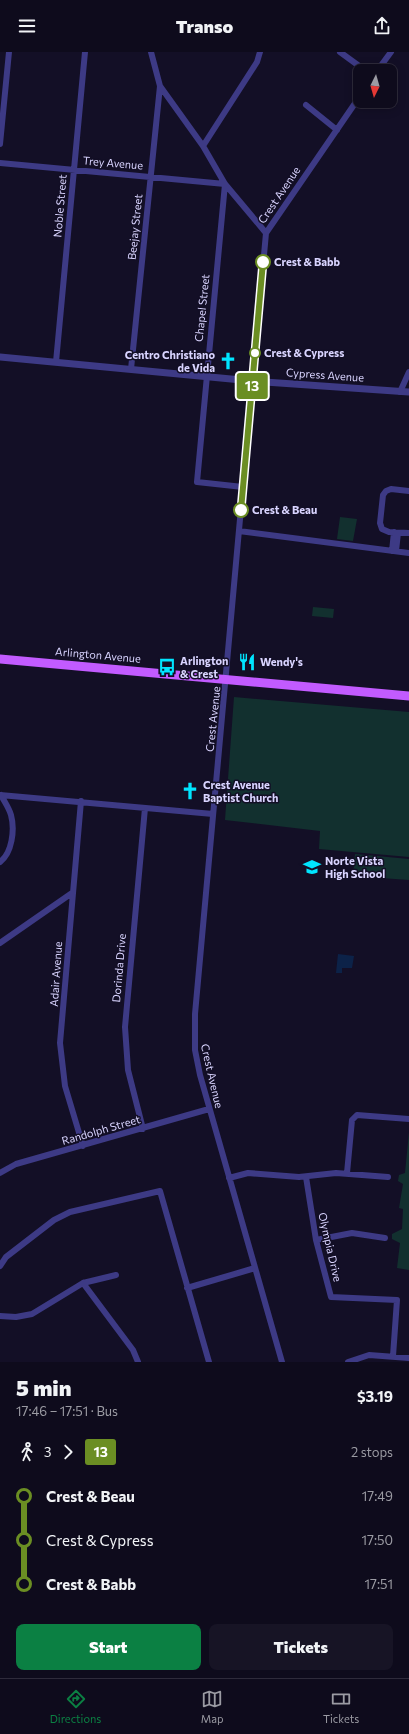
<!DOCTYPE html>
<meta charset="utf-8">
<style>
:root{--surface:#0e0b1c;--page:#171425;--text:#f1f3f6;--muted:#9b9ba3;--line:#2e2b3b;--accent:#0b8043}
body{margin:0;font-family:Commissioner,sans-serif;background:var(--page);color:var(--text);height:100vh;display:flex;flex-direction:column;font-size:15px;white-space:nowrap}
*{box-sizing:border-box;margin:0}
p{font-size:13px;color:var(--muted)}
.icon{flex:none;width:22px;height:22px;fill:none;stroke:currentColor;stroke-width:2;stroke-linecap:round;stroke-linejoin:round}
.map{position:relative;height:1310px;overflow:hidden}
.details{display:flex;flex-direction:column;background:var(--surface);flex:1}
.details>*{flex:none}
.badge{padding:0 8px;border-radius:3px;font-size:14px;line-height:26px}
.needle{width:26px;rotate:185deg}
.tools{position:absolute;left:353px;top:12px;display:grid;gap:8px}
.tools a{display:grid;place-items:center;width:44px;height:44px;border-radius:8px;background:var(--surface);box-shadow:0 2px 10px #0003,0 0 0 1px var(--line);font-size:20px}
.map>.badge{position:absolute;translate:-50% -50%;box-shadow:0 0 0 2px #fff}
.legs{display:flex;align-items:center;gap:6px;height:44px;padding:0 16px;font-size:13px}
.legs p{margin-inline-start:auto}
.overview{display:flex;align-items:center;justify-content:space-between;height:68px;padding:0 16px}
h1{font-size:22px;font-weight:800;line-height:30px}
.button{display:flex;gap:8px;margin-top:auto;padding:8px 16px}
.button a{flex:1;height:46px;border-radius:8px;background:var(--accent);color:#fff;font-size:16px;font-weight:800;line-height:46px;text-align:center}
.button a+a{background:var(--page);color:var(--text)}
ul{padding:0 16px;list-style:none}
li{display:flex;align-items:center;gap:14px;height:44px;font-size:15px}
li i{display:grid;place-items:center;width:6px;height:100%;margin:0 5px;background:currentColor}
li i::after{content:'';width:10px;height:10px;margin:-5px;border:3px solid;border-radius:50%;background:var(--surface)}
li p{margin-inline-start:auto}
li:first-child i{background:linear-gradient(#0000 50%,currentColor 0)}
li:last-child i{background:linear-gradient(currentColor 50%,#0000 0)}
header{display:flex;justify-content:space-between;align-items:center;height:52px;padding:0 16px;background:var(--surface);font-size:18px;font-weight:800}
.tab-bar{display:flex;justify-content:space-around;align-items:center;height:56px;border-top:1px solid var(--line);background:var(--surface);font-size:11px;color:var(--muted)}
.tab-bar a{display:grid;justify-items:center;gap:2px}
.tab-bar .selected{color:var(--accent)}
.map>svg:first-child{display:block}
.green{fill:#12302f}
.water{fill:#0c2248}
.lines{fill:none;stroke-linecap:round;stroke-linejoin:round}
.minor{stroke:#3d3a85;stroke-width:6}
.tertiary{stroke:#3d3a85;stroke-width:7}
.primary{stroke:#c25bff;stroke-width:9}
.line-1-casing{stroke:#fff;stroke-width:9}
.line-1{stroke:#6b8e23;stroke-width:6}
.stop-1-dot{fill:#fff;stroke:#6b8e23;stroke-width:2}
.labels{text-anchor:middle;stroke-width:3;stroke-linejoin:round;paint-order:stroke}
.street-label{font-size:11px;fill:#d9d4ff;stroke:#130f26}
.stop-label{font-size:11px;font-weight:bold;fill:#d9d4ff;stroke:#130f26;text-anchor:start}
.poi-label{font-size:11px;font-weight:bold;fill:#d9d4ff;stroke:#130f26;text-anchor:start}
</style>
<header><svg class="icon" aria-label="menu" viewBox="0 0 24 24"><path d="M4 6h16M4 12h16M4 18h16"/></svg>Transo<svg class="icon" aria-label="share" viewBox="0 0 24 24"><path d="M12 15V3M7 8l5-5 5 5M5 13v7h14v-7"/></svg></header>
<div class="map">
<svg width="409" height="1310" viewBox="0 0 409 1310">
<rect width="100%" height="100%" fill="#130f26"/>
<!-- green -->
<path class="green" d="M340 465 357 467 353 489 337 487Z
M313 555 334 557 333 566 312 564Z
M234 645 409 660V805L319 797 320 779 225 768Z
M355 802 409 807V828L353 824Z
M409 1080V1218L397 1216 400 1191 392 1187V1182L402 1177 403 1157 399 1156 403 1132 398 1129 399 1123 405 1121Z"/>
<!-- water -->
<path class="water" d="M338 902 354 904 352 916H342V921H336Z"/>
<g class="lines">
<!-- minor -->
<path class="minor" d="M151 0 160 34 203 94 225 132 266 181
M340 0 366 19
M377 19 391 0
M306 53 337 78
M0 92 9 0
M203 94 257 10 260 0
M0 111 225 132
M225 132 197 430 243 435
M56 310 85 0
M131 317 160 34
M400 340 409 320
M409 439 391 437 386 439 383 443 380 471 382 477 389 480 409 481
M239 479 409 501
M392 499 394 480
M396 499 398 481
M0 743 213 762
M81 749 60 991 65 1034 83 1094
M0 810C12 801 15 778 11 763 9 756 4 749 1 743
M0 891 72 841
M143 1077 128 1018 125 975 145 756
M0 1121 16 1112 209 1057
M347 1121 352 1068 357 1063 409 1067
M306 1125 316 1188 331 1245 397 1248 393 1304
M229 1126 248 1121 299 1125 336 1121 388 1125
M316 1188 352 1181 385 1186
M0 1214 6 1205 54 1168 70 1160 160 1139 209 1310
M83 1231 133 1298 138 1310
M187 1236 255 1216
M0 1264 16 1265 32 1262 83 1231 116 1223
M282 1310 200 1023 195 998V962L266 181 360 44
M348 1310 369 1303 409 1306"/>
<!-- tertiary -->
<path class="tertiary" d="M0 305 252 329 409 340"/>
<!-- primary -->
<path class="primary" d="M0 607 409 644"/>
</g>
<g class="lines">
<!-- line-1 casing -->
<g class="line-1-casing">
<path id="line-1" d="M241 458 263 210"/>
</g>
<!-- line-1 -->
<use href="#line-1" class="line-1"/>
</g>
<!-- icons -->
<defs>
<g id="church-bare" transform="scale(1.38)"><path d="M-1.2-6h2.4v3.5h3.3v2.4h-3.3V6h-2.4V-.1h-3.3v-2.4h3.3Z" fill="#00e5ff" stroke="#130f26" stroke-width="2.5" paint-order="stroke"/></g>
<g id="restaurant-bare" transform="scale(1.38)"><path d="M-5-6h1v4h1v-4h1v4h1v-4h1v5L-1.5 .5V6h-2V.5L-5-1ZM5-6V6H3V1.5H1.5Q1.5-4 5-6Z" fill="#00e5ff" stroke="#130f26" stroke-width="2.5" paint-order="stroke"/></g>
<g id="bus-bare" transform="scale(1.38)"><path d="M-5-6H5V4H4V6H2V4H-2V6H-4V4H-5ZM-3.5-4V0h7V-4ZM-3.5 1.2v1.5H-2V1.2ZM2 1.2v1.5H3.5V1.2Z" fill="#00e5ff" stroke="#130f26" stroke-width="2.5" paint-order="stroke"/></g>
<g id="school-bare" transform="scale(1.38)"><path d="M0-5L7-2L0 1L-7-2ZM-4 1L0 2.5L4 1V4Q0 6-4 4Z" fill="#00e5ff" stroke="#130f26" stroke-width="2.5" paint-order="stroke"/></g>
</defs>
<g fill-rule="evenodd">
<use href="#church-bare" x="228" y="309"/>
<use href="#restaurant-bare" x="247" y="610"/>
<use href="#bus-bare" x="167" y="615"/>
<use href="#church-bare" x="190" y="739"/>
<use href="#school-bare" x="312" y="815"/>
</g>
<!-- markers -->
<g class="stop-1-dot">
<circle cx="263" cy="210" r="7"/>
<circle cx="255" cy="301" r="5"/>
<circle cx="241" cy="458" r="7"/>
</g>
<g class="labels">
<!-- street labels -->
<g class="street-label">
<text transform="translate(113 111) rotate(5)" y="4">Trey Avenue</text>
<text transform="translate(279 143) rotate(-56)" y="4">Crest Avenue</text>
<text transform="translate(60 154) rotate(-85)" y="4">Noble Street</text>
<text transform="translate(135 175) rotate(-84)" y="4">Beejay Street</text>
<text transform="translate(202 256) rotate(-84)" y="4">Chapel Street</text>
<text transform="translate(325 323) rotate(4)" y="4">Cypress Avenue</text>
<text transform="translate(98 603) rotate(5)" y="4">Arlington Avenue</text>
<text transform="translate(213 667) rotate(-84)" y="4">Crest Avenue</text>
<text transform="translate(119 916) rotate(-85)" y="4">Dorinda Drive</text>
<text transform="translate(56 922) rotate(-86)" y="4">Adair Avenue</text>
<text transform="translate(212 1024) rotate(77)" y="4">Crest Avenue</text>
<text transform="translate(101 1078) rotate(-16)" y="4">Randolph Street</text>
<text transform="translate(330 1195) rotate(77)" y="4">Olympia Drive</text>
</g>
<!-- stop labels -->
<g class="stop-label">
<text x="274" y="214">Crest &amp; Babb</text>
<text x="264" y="305">Crest &amp; Cypress</text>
<text x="252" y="462">Crest &amp; Beau</text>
</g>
<!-- poi labels -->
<g class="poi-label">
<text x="215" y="307" text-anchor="end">Centro Christiano<tspan x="215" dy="13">de Vida</tspan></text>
<text x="180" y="613">Arlington<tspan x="180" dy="13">&amp; Crest</tspan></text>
<text x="260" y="614">Wendy's</text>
<text x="203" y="737">Crest Avenue<tspan x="203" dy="13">Baptist Church</tspan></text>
<text x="325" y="813">Norte Vista<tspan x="325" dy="13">High School</tspan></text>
</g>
</g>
</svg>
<div class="tools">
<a><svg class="needle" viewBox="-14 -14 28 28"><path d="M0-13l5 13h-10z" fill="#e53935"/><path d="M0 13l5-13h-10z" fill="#9b9ba3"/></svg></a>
</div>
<b class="badge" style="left:252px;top:334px;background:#6b8e23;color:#fff">13</b>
</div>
<section class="details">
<div class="overview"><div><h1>5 min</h1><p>17:46 – 17:51 · Bus</p></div><b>$3.19</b></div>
<div class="legs"><svg class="icon" aria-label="walk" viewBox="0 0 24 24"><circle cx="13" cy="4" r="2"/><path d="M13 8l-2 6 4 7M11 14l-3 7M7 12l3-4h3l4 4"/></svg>3<svg class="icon" aria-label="forward" viewBox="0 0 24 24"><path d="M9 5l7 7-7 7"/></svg><b class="badge" style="background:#6b8e23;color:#fff">13</b><p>2 stops</p></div>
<ul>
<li><i style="color:#6b8e23"></i><b>Crest &amp; Beau</b><p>17:49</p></li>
<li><i style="color:#6b8e23"></i><span>Crest &amp; Cypress</span><p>17:50</p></li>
<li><i style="color:#6b8e23"></i><b>Crest &amp; Babb</b><p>17:51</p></li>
</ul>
<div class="button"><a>Start</a><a>Tickets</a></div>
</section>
<nav class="tab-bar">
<a class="selected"><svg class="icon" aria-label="directions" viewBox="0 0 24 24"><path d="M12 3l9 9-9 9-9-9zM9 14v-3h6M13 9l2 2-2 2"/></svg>Directions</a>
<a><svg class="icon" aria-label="map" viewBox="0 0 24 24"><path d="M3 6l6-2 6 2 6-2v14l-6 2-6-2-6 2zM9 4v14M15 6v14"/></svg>Map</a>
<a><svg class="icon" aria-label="tickets" viewBox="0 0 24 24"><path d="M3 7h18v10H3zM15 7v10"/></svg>Tickets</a>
</nav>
